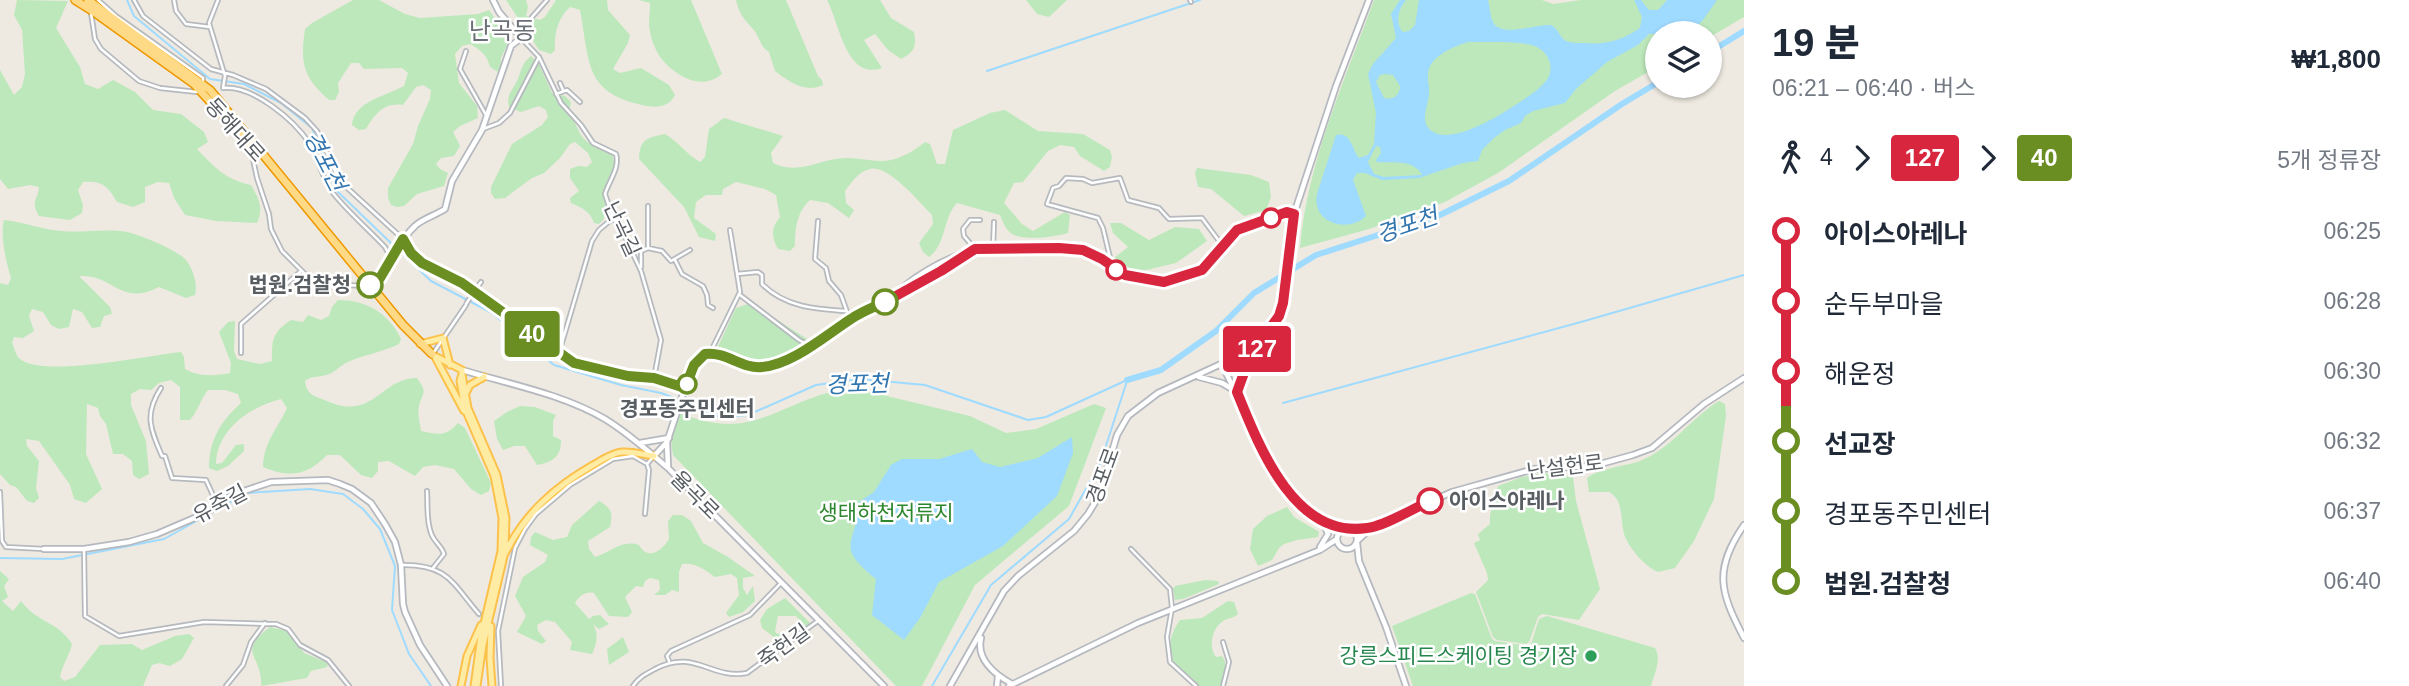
<!DOCTYPE html>
<html lang="ko">
<meta charset="utf-8">
<style>
:root{--surface:#fff;--page:#f6f6f7;--text:#1f2937;--muted:#747a83}
body{margin:0;font-family:Helvetica,"Noto Sans KR",sans-serif;background:var(--page);color:var(--text);height:100vh;display:flex;flex-direction:column;font-size:26px;white-space:nowrap}
*{box-sizing:border-box;margin:0}
p{font-size:23px;color:var(--muted)}
.icon{flex:none;width:38px;height:38px;fill:none;stroke:currentColor;stroke-width:2;stroke-linecap:round;stroke-linejoin:round}
.map{position:relative;flex:1;overflow:hidden}
.side{display:flex;flex-direction:column;background:var(--surface);width:665px}
.side>*{flex:none}
.badge{padding:0 14px;border-radius:5px;font-size:24px;line-height:46px}
.fabs{position:absolute;left:1645px;top:21px;display:grid;gap:14px}
.fabs a{display:grid;place-items:center;width:77px;height:77px;border-radius:50%;background:var(--surface);box-shadow:0 2px 5px #0004;font-size:35px}
.map>.badge{position:absolute;translate:-50% -50%;box-shadow:0 0 0 4px #fff}
.legs{display:flex;align-items:center;gap:10px;height:77px;padding:0 28px;font-size:23px}
.legs p{margin-inline-start:auto}
.headline{display:flex;align-items:center;justify-content:space-between;height:119px;padding:0 28px}
h1{font-size:38px;font-weight:800;line-height:52px}
ul{padding:0 28px;list-style:none}
li{display:flex;align-items:center;gap:24px;height:70px;font-size:26px}
li i{display:grid;place-items:center;width:10px;height:100%;margin:0 9px;background:currentColor}
li i::after{content:'';width:18px;height:18px;margin:-9px;border:5px solid;border-radius:50%;background:var(--surface)}
li p{margin-inline-start:auto}
li:first-child i{background:linear-gradient(#0000 50%,currentColor 0)}
li:last-child i{background:linear-gradient(currentColor 50%,#0000 0)}
main{display:flex;flex:1;min-height:0}
.map>svg:first-child{display:block}
.green{fill:#bde8bb}
.water{fill:#9fdaff;fill-rule:evenodd}
.lines{fill:none;stroke-linecap:round;stroke-linejoin:round}
.stream{stroke:#9fdaff;stroke-width:2}
.river{stroke:#9fdaff;stroke-width:6}
.street-casing{stroke:#b6babf;stroke-width:6}
.secondary-casing{stroke:#b5b9bf;stroke-width:8}
.primary-casing{stroke:#fcc14b;stroke-width:9}
.highway-casing{stroke:#ee9800;stroke-width:10}
.street{stroke:#fff;stroke-width:2.5}
.secondary{stroke:#fff;stroke-width:4.5}
.primary{stroke:#ffeca4;stroke-width:5}
.highway{stroke:#ffda86;stroke-width:7}
.street-bridge-casing{stroke:#b6babf;stroke-width:6;stroke-linecap:butt}
.street-bridge{stroke:#fff;stroke-width:2.5}
.line-1-casing{stroke:#fff;stroke-width:16}
.line-2-casing{stroke:#fff;stroke-width:16}
.line-1{stroke:#d7263d;stroke-width:10}
.line-2{stroke:#6b8e23;stroke-width:10}
.stop-1-dot{fill:#fff;stroke:#d7263d;stroke-width:3.5}
.stop-2-dot{fill:#fff;stroke:#6b8e23;stroke-width:3.5}
.leisure-dot{fill:#2e9e5b;stroke:#fff;stroke-width:2.5}
.labels{text-anchor:middle;stroke-width:5;stroke-linejoin:round;paint-order:stroke}
.street-label{font-size:21px;fill:#595e63;stroke:#fff}
.stop-label{font-size:21px;font-weight:bold;fill:#595e63;stroke:#fff;text-anchor:end}
.park-label{font-size:21px;fill:#2e862e;stroke:#fff}
.leisure-label{font-size:21px;fill:#27864d;stroke:#fff;text-anchor:end}
.water-label{font-size:23px;font-style:italic;fill:#3376af;stroke:#fff}
.quarter-label{font-size:24px;fill:#6a7075;stroke:#fff}
</style>
<main>
<div class="map">
<svg width="1744" height="686" viewBox="0 0 1744 686">
<rect width="100%" height="100%" fill="#eeeae1"/>
<!-- green -->
<path class="green" d="M17 0 68 1 56 28 80 67 85 84 98 89 113 80 135 92 153 110 181 114 204 132 208 142 197 149C214 167 226 180 251 185 259 199 264 208 257 223L216 221 185 215 174 198 169 183 158 182 145 187V202L133 207 117 202C108 186 102 180 83 182L78 190 83 205 82 213 70 220 39 216C30 201 38 200 39 187L30 185 8 189 0 179V70L14 95 22 87 25 74 22 30 14 15Z
M353 0H379L405 14 420 18 478 14 489 10 510 39 501 58 500 73 490 67C487 55 481 50 470 44L462 46 455 54 459 83 477 106 478 118 460 126 453 132 460 146 454 156 441 158 436 164 440 169 448 173 444 186 417 194 404 206 397 207 391 205 388 198V188L413 144 418 126 430 99 431 90 423 85 416 87 403 105C384 102 375 114 366 129L359 130 352 125C354 101 386 96 404 86L408 73 402 68 364 69 359 63H351L338 83 339 92 335 100H329C303 77 300 63 305 29L312 23Z
M506 0H526L528 7 526 16 540 20 545 17 556 0H607L608 10 630 35 628 43 613 69 620 73 641 68 669 85 675 95C669 106 660 108 647 106 584 94 590 64 580 10L570 7C558 18 554 33 555 50L551 54 539 50Z
M639 0H691L722 74C711 83 699 84 686 78 664 67 652 51 649 25 649 18 650 10 650 3Z
M736 0H786L818 76 822 80 823 85C806 94 788 81 775 71L769 52C760 47 760 37 753 29 744 19 739 14 736 0Z
M827 0H880L891 18 914 32C917 47 914 52 901 59L888 50 875 34 864 40 882 68C846 81 839 22 827 0Z
M1026 0H1067L1049 17 1037 14Z
M1374 0H1542L1553 4 1581 0H1744V17L1710 37V33H1657V67L1615 91 1498 173 1445 202 1369 229 1300 248C1307 163 1345 80 1374 0Z
M531 56 539 64 552 93 565 96 571 102 569 114C575 121 577 128 581 135 588 146 602 149 612 154L616 169 608 188 604 219 599 224 594 223C590 211 582 208 571 203L570 198 579 191 570 178V169L578 166 587 167 592 162 588 153 575 142 570 144 560 158 544 173 532 178 505 198 495 199 491 193V187L512 144 542 125 548 117 546 110 539 106 521 112 509 107C506 95 512 91 517 81 522 70 521 64 531 56Z
M1005 110 1038 131 1083 134 1110 150 1112 157 1110 167 1104 171 1080 156 1074 147 1060 145 1048 151 1023 182 1014 183 1004 203 1022 224 1033 231 1065 212 1070 215 1068 233C1054 237 1024 241 1012 234 1005 229 1003 222 1000 215L957 203C942 219 947 244 929 257L923 252 919 243 933 224 932 215C920 203 888 164 870 169 859 171 852 182 845 191L846 203 854 210 849 218 828 203 810 200C797 212 795 228 795 246L790 251 778 249C771 236 771 228 780 217L776 195 765 189 736 182 723 189 722 195H706L696 202 694 218 716 234 715 241 699 237 684 207 639 159C640 138 647 138 665 134 679 142 686 154 700 162L705 157 709 129 724 118 783 136 771 153 773 163C800 176 820 158 847 158 862 158 877 163 891 160 904 157 915 150 925 142L930 144 937 164H945L953 130 990 113Z
M1197 168 1251 175 1269 182 1271 197 1266 210 1244 216 1211 189 1198 187 1195 173Z
M4 220C24 222 43 230 62 231 84 233 106 228 127 232 141 235 177 250 186 260 193 268 198 285 195 295L186 298 159 287C120 307 114 274 79 276L110 307 112 314 104 316 100 327 92 328 82 312 73 309 69 327 59 329 51 325 43 312 32 309 29 316 34 331 23 338 14 337 12 343C14 347 16 355 19 358 39 379 150 355 181 352L184 357 185 369C199 377 214 376 230 373L231 363 219 332 228 322 235 321 234 351 237 359 260 364 272 361C272 339 272 333 291 320L303 322 308 315 321 320 329 316 332 307 338 300C366 300 389 313 401 339L399 344C383 352 367 354 350 361 341 364 335 373 326 375 317 378 312 375 305 381 306 392 312 396 322 399 329 402 336 405 343 406 376 411 385 378 417 378 428 394 423 390 419 406 417 413 420 423 421 431 438 434 445 438 458 423L465 428 491 483 489 491 481 495 471 489 454 469 435 465 423 467 415 476 389 461 378 462V471L372 478 361 475 340 455H327C307 476 290 478 263 467 264 441 277 430 287 408L281 399C250 407 217 429 216 464L222 463 236 445 244 444V451L228 466 217 471 209 468C209 440 221 421 241 403L238 394 225 390H208C200 400 198 411 190 420H180V387L171 380 159 383 151 390 140 389 131 394V405L146 441 149 474 139 479 133 475 132 461 123 454H113L106 424 100 416 98 408 87 404 86 454 102 489 86 503 74 499 70 485 39 441 26 439 27 446 39 461 36 488 39 498 34 503 27 501 16 487 10 485 0 474V283L8 285 11 278C6 261 0 237 4 220Z
M1110 223H1121L1149 240 1175 227 1199 229 1207 241 1176 263 1125 275 1114 258 1128 247 1113 233Z
M751 303 807 339V347L772 365 749 362 715 353 736 308Z
M858 389 970 416 1006 433 1036 429 1094 404 1106 408 1069 506 975 585 922 686H896L673 455 671 441 680 413C743 438 763 415 820 395 832 391 846 390 858 389Z
M1719 401 1725 404 1726 416 1714 499 1694 541 1675 568 1658 572C1644 566 1629 548 1624 534 1620 519 1624 500 1609 492H1589L1587 478C1597 469 1626 466 1640 461 1672 448 1691 418 1719 401Z
M520 406 535 407 556 415 553 421V436L561 440C561 457 553 462 537 465L525 446H514L503 450 497 439 494 421 507 412Z
M1544 473 1573 477 1576 501 1600 589 1579 620 1542 614 1538 617 1529 642 1526 644 1497 640 1493 637 1476 592 1488 580 1487 573 1474 543 1480 540 1478 534 1490 524V515L1498 486 1522 477Z
M599 501C612 508 613 513 610 527L588 541 589 549 595 557C611 552 622 539 639 545 648 561 662 551 669 539L668 521 673 515H682L691 521 703 543 728 557 755 576 743 578V588L747 595 753 586 755 601 743 612 729 617 726 613 739 595 737 578 731 574 715 577C705 570 695 562 682 564L679 572V592L672 590 665 595H654L660 590 659 580 650 578 645 581 643 587 636 586 625 597 632 612 628 617 609 616 594 593C586 591 579 596 575 603L589 619 593 616 600 615 609 624 599 629 593 624C599 635 597 643 592 654L570 650 572 642 555 622 546 620 537 625 538 631 546 641 542 644 517 632 526 616 515 596 523 577 545 562 548 555 530 545 531 537 535 532 553 540 567 537 572 525Z
M1287 507 1294 517 1316 530 1319 532 1318 537 1297 540 1284 544 1279 548 1272 560 1258 566 1250 549 1253 529 1267 516Z
M0 571 9 579 4 586 8 597 2 601 13 611 21 601C37 623 58 621 72 644 69 657 62 665 60 677L64 681 75 677 100 645 132 644 142 650 175 636 189 634 194 638 182 659 170 666 159 663 152 665 143 686H0Z
M1205 580 1218 581 1219 584 1183 599 1175 600 1173 589 1175 586Z
M1471 593 1475 594 1492 639 1495 641 1527 646 1531 644 1539 619 1547 616 1655 648C1662 659 1654 675 1651 686H1413L1392 626Z
M785 598 810 623 805 627 796 616H778L775 631 777 634 786 631 788 627H793L795 630 784 636 780 642 762 628 760 620 767 609Z
M1228 601 1234 602 1238 614C1234 618 1228 618 1223 621 1212 628 1208 647 1216 657L1222 656C1229 666 1224 675 1221 686H1199C1193 677 1181 671 1174 662 1165 649 1172 631 1180 620L1202 618Z
M270 627 288 631 304 653 328 663 327 667 311 671 307 678 261 686C263 655 235 653 270 627Z
M623 637 629 652 609 665 607 649Z"/>
<!-- water -->
<path class="water" d="M1400 0H1406C1399 8 1394 23 1403 32L1409 31 1415 25 1419 0H1488C1490 7 1490 16 1493 22 1500 38 1537 24 1551 25 1559 29 1559 37 1566 41 1571 43 1577 43 1583 43 1605 45 1621 41 1640 28L1642 17 1634 0H1641L1649 10H1658L1667 0H1717L1703 20 1690 33 1649 34 1638 45 1607 62 1576 89 1565 103 1533 111 1525 116 1521 123 1505 130 1494 138 1482 150 1478 161 1463 163 1419 178 1382 180 1365 173H1357L1353 180 1366 216C1348 234 1311 223 1317 194L1336 135C1351 131 1352 149 1359 158L1368 155 1374 144 1376 113 1368 74 1373 64 1396 38 1391 14ZM1468 42C1484 42 1518 41 1532 45 1539 47 1545 52 1548 58 1558 78 1537 90 1523 100 1507 111 1444 153 1427 126 1422 118 1428 104 1429 95 1430 87 1427 81 1428 73 1430 56 1453 47 1468 42ZM1385 74 1393 75 1400 86C1400 95 1393 101 1384 98L1376 82 1380 75ZM1376 146 1380 147 1381 153 1376 160 1377 162C1393 163 1414 159 1422 175L1384 177 1374 174 1368 162Z
M1072 437 1073 453 1057 496 1003 546 939 582 920 618 904 640 872 615 876 579C833 544 857 546 859 502L874 492 891 465 902 459H939L972 449 982 462 1000 467 1038 458Z"/>
<g class="lines">
<!-- stream -->
<path class="stream" d="M127 0 134 16 210 79 244 84 281 103 312 128 336 190 395 247
M987 71 1200 0
M399 251 431 281 492 313 554 365 621 385 661 393 679 400
M684 402 720 417 748 415 816 385 860 379 925 385 1028 420 1046 417 1127 380
M1283 403 1581 322 1744 275
M0 558 62 559 164 539 247 493 310 489 343 494 363 509 380 529 395 566 392 610 409 654 431 686
M932 686 991 585 1069 519 1100 464 1127 381"/>
<!-- river -->
<path class="river" d="M1710 52 1744 31
M1127 380 1161 370 1216 331 1254 293 1316 255 1440 215 1509 181 1622 104 1657 83"/>
<!-- street casing -->
<g class="street-casing">
<path id="street" d="M98 0 116 16 203 78V84
M134 0 143 16 211 69 233 75 266 89 305 118 317 131 336 173 344 185 403 239 411 253 422 263 462 283 574 363 628 376 654 378 685 388
M174 0 176 11 186 24 210 27
M218 0 209 23 225 76 223 88C253 85 294 120 310 144 319 159 322 179 333 193 348 212 368 229 385 247L391 258
M547 0 532 17 521 38 539 57 561 103 581 125 593 143 616 154C620 168 609 181 605 194L613 218 626 239 641 271 661 340 654 378
M1190 0 1191 2
M91 13 95 39 101 49 139 81 160 88 197 92
M466 51 460 69 486 115
M560 83 563 90
M556 94 567 90 580 102
M483 129 499 123 510 113 539 57
M251 150 257 178 269 214 271 229 282 251 309 278 346 285 367 286
M818 221 815 259 826 268 829 281 841 295 850 320
M648 248 662 251 671 261 690 250
M974 248 964 236 963 229 970 220H980
M993 248 994 222
M675 260 682 274 703 286 707 295 708 305 713 308
M1112 266 1103 228 1098 218 1047 204 1053 188 1059 186 1066 178 1083 179 1092 183 1120 178 1128 200 1159 208 1169 219 1202 218 1222 245
M641 267V251L648 248V206
M737 274 758 272 762 275V284C785 307 815 309 845 311
M476 289 481 282
M740 295 799 340 810 346
M891 298C908 278 943 258 968 251
M434 352 466 305
M241 353V324L301 271
M559 353 592 241 599 230 612 219
M710 353 740 292 730 230
M161 388C144 414 150 428 162 456H165L172 478 206 480 217 504
M427 491C428 506 426 519 431 533 434 542 441 545 444 554L433 568
M0 492 2 541 6 547 44 549
M645 514 649 470 647 464
M84 549 85 616 119 636 204 622 276 624 288 629 300 645 328 660 349 686
M1131 549 1170 589 1172 608 1167 637 1170 662 1196 686
M401 565C448 564 452 583 479 614
M1223 642 1229 662 1223 686
M669 661 667 656 671 651 750 615 781 583
M226 686 243 665 251 642 265 623
M501 686 498 631 515 548 525 529 536 514 570 485 613 459 633 456 647 464 654 456
M633 686C639 677 646 674 655 669 695 648 711 680 747 673L819 620"/>
</g>
<!-- secondary casing -->
<g class="secondary-casing">
<path id="secondary" d="M370 285C390 270 396 243 415 226 422 219 436 215 445 209L452 181 482 130 511 46 521 38 499 12 493 0
M1222 365C1244 406 1268 477 1302 508 1314 519 1330 524 1345 529
M462 370C509 384 562 394 605 419 628 433 648 451 668 468L884 686
M1199 377 1222 383 1237 392 1245 370 1260 343
M667 442 668 467
M640 443 669 438
M654 456 667 442 691 370 700 356 716 354 754 367 770 366 808 349 850 320 895 297 975 249 1059 248 1083 250 1102 259 1125 275 1164 282 1202 270 1236 230 1287 212 1294 214
M1744 525C1713 570 1720 592 1744 638
M1337 539a10 10 0 1 1 20 0a10 10 0 1 1-20 0Z
M1351 530 1370 528
M1358 540 1371 528 1452 492 1534 469 1593 466 1633 455 1652 448 1704 404 1744 378
M1357 543 1359 561 1386 627 1406 686
M1320 547 1328 534 1323 522
M44 549H84L129 542 157 534 206 513 232 495 271 482 328 480 340 484 352 489 371 503 385 524 395 542 401 565 403 604 405 612 420 645 447 686
M981 638C976 659 994 674 1012 684
M950 686 1004 591 1018 576 1074 531 1088 514 1099 496 1117 435 1128 416 1158 393 1245 353 1260 342 1274 325 1283 303 1294 214 1336 86 1369 0
M997 686 998 676
M1009 686 1138 623 1320 550 1337 539"/>
</g>
<!-- primary casing -->
<g class="primary-casing">
<path id="primary" d="M420 344 443 338 450 365
M434 355 464 411
M435 356 462 370V374
M466 393 470 385 484 377
M506 552C525 513 555 487 593 465 602 460 611 453 622 452 633 451 644 455 654 456
M491 626 490 658 492 686
M461 686 467 656 481 625
M474 686 481 636 501 551 502 518 494 476 465 409 460 381 462 374 468 408 497 475 506 518 505 552 483 645 477 686"/>
</g>
<!-- highway casing -->
<g class="highway-casing">
<path id="highway" d="M75 0 91 10 194 84 252 147
M88 0 210 90 403 325 432 354"/>
</g>
<!-- street -->
<use href="#street" class="street"/>
<!-- secondary -->
<use href="#secondary" class="secondary"/>
<!-- primary -->
<use href="#primary" class="primary"/>
<!-- highway -->
<use href="#highway" class="highway"/>
<!-- street-bridge casing -->
<g class="street-bridge-casing">
<path id="street-bridge" d="M466 304 476 289"/>
</g>
<!-- street-bridge -->
<use href="#street-bridge" class="street-bridge"/>
</g>
<g class="lines">
<!-- line-1 casing -->
<g class="line-1-casing">
<path id="line-1" d="M885 302 941 271 975 249 1059 248 1083 250 1102 259 1125 275 1164 282 1202 270 1237 230 1287 212 1294 214 1283 303 1279 316 1260 342 1245 370 1237 392C1259 446 1294 539 1367 528 1385 526 1412 509 1430 501"/>
</g>
<!-- line-2 casing -->
<g class="line-2-casing">
<path id="line-2" d="M370 285 380 278 403 239 411 253 422 263 462 283 574 363 628 376 654 378 685 388 694 365 705 354C726 351 741 369 762 367 792 365 826 335 851 319 861 312 874 307 885 302"/>
</g>
<!-- line-1 -->
<use href="#line-1" class="line-1"/>
<!-- line-2 -->
<use href="#line-2" class="line-2"/>
</g>
<!-- markers -->
<g class="stop-1-dot">
<circle cx="1271" cy="218" r="9"/>
<circle cx="1116" cy="270" r="9"/>
<circle cx="1430" cy="501" r="12"/>
</g>
<g class="stop-2-dot">
<circle cx="370" cy="285" r="12"/>
<circle cx="885" cy="302" r="12"/>
<circle cx="687" cy="384" r="9"/>
</g>
<circle class="leisure-dot" cx="1591" cy="656" r="7"/>
<g class="labels">
<!-- street labels -->
<g class="street-label">
<text transform="translate(235 130) rotate(48)" y="7">동해대로</text>
<text transform="translate(622 229) rotate(65)" y="7">난곡길</text>
<text transform="translate(1565 467) rotate(-7)" y="7">난설헌로</text>
<text transform="translate(1103 476) rotate(-70)" y="7">경포로</text>
<text transform="translate(695 495) rotate(45)" y="7">율곡로</text>
<text transform="translate(220 504) rotate(-28)" y="7">유죽길</text>
<text transform="translate(784 646) rotate(-36)" y="7">죽헌길</text>
</g>
<!-- stop labels -->
<g class="stop-label">
<text x="351" y="292">법원.검찰청</text>
<text x="687" y="416" text-anchor="middle">경포동주민센터</text>
<text x="1449" y="508" text-anchor="start">아이스아레나</text>
</g>
<!-- park labels -->
<g class="park-label">
<text x="886" y="520">생태하천저류지</text>
</g>
<!-- leisure labels -->
<g class="leisure-label">
<text x="1577" y="663">강릉스피드스케이팅 경기장</text>
</g>
<!-- water labels -->
<g class="water-label">
<text transform="translate(325 161) rotate(63)" y="8">경포천</text>
<text transform="translate(1407 225) rotate(-19)" y="8">경포천</text>
<text transform="translate(857 384) rotate(-2)" y="8">경포천</text>
</g>
<!-- quarter labels -->
<g class="quarter-label">
<text x="502" y="39">난곡동</text>
</g>
</g>
</svg>
<div class="fabs">
<a><svg class="icon" aria-label="layers" viewBox="0 0 24 24"><path d="M12 4l9 5-9 5-9-5zM3 14l9 5 9-5"/></svg></a>
</div>
<b class="badge" style="left:1257px;top:349px;background:#d7263d;color:#fff">127</b>
<b class="badge" style="left:532px;top:334px;background:#6b8e23;color:#fff">40</b>
</div>
<section class="side">
<div class="headline"><div><h1>19 분</h1><p>06:21 – 06:40 · 버스</p></div><b>₩1,800</b></div>
<div class="legs"><svg class="icon" aria-label="walk" viewBox="0 0 24 24"><circle cx="13" cy="4" r="2"/><path d="M13 8l-2 6 4 7M11 14l-3 7M7 12l3-4h3l4 4"/></svg>4<svg class="icon" aria-label="forward" viewBox="0 0 24 24"><path d="M9 5l7 7-7 7"/></svg><b class="badge" style="background:#d7263d;color:#fff">127</b><svg class="icon" aria-label="forward" viewBox="0 0 24 24"><path d="M9 5l7 7-7 7"/></svg><b class="badge" style="background:#6b8e23;color:#fff">40</b><p>5개 정류장</p></div>
<ul>
<li><i style="color:#d7263d"></i><b>아이스아레나</b><p>06:25</p></li>
<li><i style="color:#d7263d"></i><span>순두부마을</span><p>06:28</p></li>
<li><i style="color:#d7263d"></i><span>해운정</span><p>06:30</p></li>
<li><i style="color:#6b8e23"></i><b>선교장</b><p>06:32</p></li>
<li><i style="color:#6b8e23"></i><span>경포동주민센터</span><p>06:37</p></li>
<li><i style="color:#6b8e23"></i><b>법원.검찰청</b><p>06:40</p></li>
</ul>
</section>
</main>
